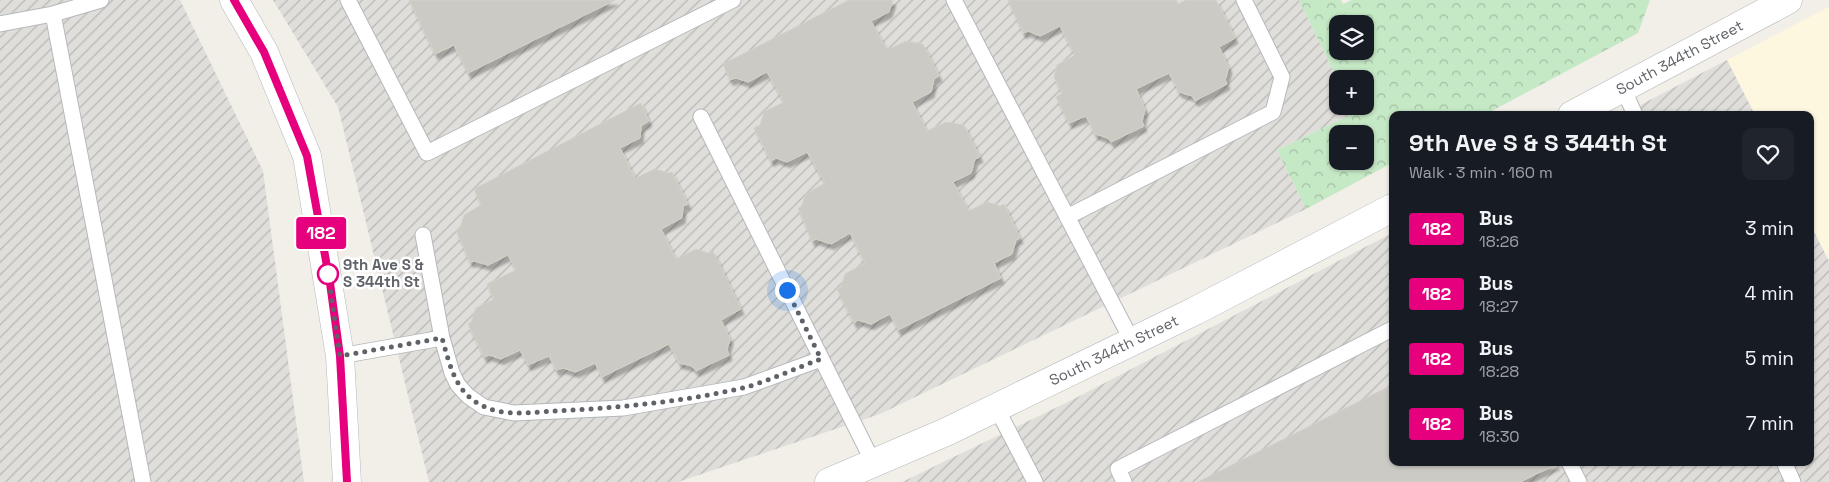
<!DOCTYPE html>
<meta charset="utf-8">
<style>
:root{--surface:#171b24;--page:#20242c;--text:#f1f3f6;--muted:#9ea1a6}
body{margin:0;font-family:"Space Grotesk",sans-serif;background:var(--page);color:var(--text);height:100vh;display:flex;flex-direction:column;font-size:19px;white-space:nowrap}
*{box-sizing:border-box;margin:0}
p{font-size:16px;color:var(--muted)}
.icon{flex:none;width:28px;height:28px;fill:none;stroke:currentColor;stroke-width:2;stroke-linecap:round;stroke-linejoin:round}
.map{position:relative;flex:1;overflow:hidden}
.panel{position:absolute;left:1389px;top:111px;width:425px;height:355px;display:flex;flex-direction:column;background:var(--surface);border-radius:10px;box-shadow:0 1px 4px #0004}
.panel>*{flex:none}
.badge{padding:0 10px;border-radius:4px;font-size:18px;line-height:32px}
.fabs{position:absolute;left:1329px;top:15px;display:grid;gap:10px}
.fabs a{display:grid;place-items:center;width:45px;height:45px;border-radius:10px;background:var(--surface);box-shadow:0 1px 4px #0004;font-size:25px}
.you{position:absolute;width:25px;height:25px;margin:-12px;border:4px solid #fff;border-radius:50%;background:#1a73e8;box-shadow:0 0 0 8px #1a73e833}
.map>.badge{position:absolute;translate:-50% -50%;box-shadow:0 0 0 2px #fff}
.round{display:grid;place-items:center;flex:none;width:52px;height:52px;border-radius:10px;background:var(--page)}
.headline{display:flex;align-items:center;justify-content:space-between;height:85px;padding:0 20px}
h1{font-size:24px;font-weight:600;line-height:38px}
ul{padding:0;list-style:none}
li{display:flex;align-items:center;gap:15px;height:65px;padding:0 20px}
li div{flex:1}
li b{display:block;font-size:19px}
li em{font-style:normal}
li .badge{min-width:55px;font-weight:700;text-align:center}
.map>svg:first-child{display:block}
.commercial{fill:#fef7e0}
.industrial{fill:url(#industrial-furrows)}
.forest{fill:url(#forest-crowns);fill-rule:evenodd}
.building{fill:#cccac5;stroke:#d6d1c6;filter:url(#shadow)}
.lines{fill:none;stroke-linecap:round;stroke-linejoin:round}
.service-casing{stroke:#b5b8bc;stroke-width:17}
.tertiary-casing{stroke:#b5b8bc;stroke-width:29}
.service{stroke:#fff;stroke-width:15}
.tertiary{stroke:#fff;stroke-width:28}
.line-casing{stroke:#fff;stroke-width:11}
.line{stroke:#e6007e;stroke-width:8}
.walk{stroke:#5f6368;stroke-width:5;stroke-dasharray:0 9}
.stop-dot{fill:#fff;stroke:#e6007e;stroke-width:2.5}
.labels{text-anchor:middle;stroke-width:5;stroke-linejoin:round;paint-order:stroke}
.street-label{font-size:15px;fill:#5f6368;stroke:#fff}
.stop-label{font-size:15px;font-weight:bold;fill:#5f6368;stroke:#fff;text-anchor:start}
</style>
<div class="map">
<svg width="1829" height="482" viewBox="0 0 1829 482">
<defs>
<pattern id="industrial-furrows" width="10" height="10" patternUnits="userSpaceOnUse" patternTransform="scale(1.25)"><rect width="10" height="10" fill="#e0deda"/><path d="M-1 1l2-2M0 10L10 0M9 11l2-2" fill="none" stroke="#b9b8b5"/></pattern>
<pattern id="forest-crowns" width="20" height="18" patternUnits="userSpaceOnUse" patternTransform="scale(1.25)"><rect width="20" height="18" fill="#c5e8c5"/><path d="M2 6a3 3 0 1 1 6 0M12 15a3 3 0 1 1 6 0" fill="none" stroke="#a3c0a4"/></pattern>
<filter id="shadow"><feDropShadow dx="3" dy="5.5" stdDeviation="1" flood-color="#0004"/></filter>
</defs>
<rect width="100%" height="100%" fill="#f1efe8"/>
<!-- commercial -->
<path class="commercial" d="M1829 7V261L1810 224V115H1755L1727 60Z"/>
<!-- industrial -->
<path class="industrial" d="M0 0H180L263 171 304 482H0Z
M273 0H1299L1337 79 1338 106H1351L1354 113 1277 150 1306 209 880 414 678 482H429L338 107Z
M1727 60 1755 115H1621Z
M1810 224 1829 261V482H902L1074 399 1392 233V462H1810Z"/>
<!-- forest -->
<path class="forest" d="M1299 0H1341L1343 4 1352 0H1650L1638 33 1484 115H1392V163L1306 209 1277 150 1354 113 1351 106H1365V79H1337ZM1338 24H1365V51H1338ZM1338 134H1365V161H1338Z"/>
<!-- building -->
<path class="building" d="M409 0H615L468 73 454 45 435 54Z
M849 0H893L889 12 871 21 887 50 906 41 923 44 939 76 934 79 931 92 912 102 927 131 946 122 964 125 980 157 975 159 971 173 953 182 969 211 987 202 1000 206 1004 204 1020 238 1016 240 1012 254 994 263 1001 278 898 330 890 314 871 324 858 320 854 323 837 289 841 287 845 274 865 263 850 233 831 244 816 239 812 241 798 208 801 207 806 194 825 183 807 152 787 162 776 158 771 161 754 128 760 125 764 112 784 102 767 72 748 82 736 78 730 80 723 64Z
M1008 0H1176L1178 4 1186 0H1216L1235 38 1219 47 1229 68 1225 80 1227 84 1195 101 1192 96 1179 92 1169 73 1136 89 1145 109 1142 122 1144 126 1111 142 1108 138 1095 134 1086 116 1069 123 1056 97 1062 93 1054 77 1057 65 1075 55 1060 26 1040 36 1028 31 1023 33Z
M641 103 649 121 641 126 640 138 620 148 635 178 655 169 668 173 672 172 688 204 683 206 682 218 661 229 676 259 696 249 708 253 713 251 741 309 721 320 730 339 727 350 729 355 696 371 692 366 679 363 669 344 602 377 595 363 576 372 563 368 556 370 549 356 528 365 520 350 501 359 489 355 484 357 468 324 471 322 476 308 494 299 487 284 516 270 508 255 488 265 474 261 470 262 456 231 460 228 464 215 481 205 474 189Z
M1392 385V462L1557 464 1520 482H1198Z"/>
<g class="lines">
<!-- service casing -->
<g class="service-casing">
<path id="service" d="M348 0 427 153 733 0
M954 0 1132 341
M53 14 101 0
M0 24 53 14 143 482
M1623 88 1635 115
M701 117 874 464
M1067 217 1273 112 1282 77 1244 0
M423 235 442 338 452 373 458 385 468 396 484 407 514 413 623 408 744 387 821 359
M340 356 442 338
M996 407 1035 482
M1569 462 1579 482
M1784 462 1793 482
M1124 482 1118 469 1392 329"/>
</g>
<!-- tertiary casing -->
<g class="tertiary-casing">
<g id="tertiary">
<path d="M234 0 264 52 307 156 340 356 347 482"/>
<path id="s1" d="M1572 115 1788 0"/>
<path id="s2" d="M829 482 946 432 1195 311 1392 208"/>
</g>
</g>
<!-- service -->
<use href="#service" class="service"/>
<!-- tertiary -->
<use href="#tertiary" class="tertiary"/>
</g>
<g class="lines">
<!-- line casing -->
<g class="line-casing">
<path id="line" d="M234 0 264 52 307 156 330 283 340 356 347 482"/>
</g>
<!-- line -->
<use href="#line" class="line"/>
<!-- walk -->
<path class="walk" d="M328 274 340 356 442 338C450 365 455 393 483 406 504 417 532 412 555 411 617 408 681 402 743 388 769 381 796 368 821 359L787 290"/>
</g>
<!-- markers -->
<circle class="stop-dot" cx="328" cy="274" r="10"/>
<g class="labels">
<!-- street labels -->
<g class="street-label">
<text dy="5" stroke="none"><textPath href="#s1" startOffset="122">South 344th Street</textPath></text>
<text dy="5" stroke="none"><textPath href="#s2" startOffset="314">South 344th Street</textPath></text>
</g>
<!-- stop labels -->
<g class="stop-label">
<text x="343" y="270">9th Ave S &amp;<tspan x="343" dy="17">S 344th St</tspan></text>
</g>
</g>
</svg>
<div class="fabs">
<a><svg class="icon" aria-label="layers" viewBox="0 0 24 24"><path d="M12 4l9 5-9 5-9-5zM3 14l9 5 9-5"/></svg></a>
<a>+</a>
<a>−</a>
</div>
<div class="you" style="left:787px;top:290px"></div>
<b class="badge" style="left:321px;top:233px;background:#e6007e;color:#fff">182</b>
<section class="panel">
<div class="headline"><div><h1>9th Ave S &amp; S 344th St</h1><p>Walk · 3 min · 160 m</p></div><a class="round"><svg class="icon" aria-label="heart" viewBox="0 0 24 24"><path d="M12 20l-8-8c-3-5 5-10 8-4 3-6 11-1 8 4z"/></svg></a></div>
<ul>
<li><span class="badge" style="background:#e6007e;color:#fff">182</span><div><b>Bus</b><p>18:26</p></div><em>3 min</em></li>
<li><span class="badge" style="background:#e6007e;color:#fff">182</span><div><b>Bus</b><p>18:27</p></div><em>4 min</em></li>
<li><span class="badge" style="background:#e6007e;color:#fff">182</span><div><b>Bus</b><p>18:28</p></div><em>5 min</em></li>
<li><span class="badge" style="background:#e6007e;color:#fff">182</span><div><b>Bus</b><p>18:30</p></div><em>7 min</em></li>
</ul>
</section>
</div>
